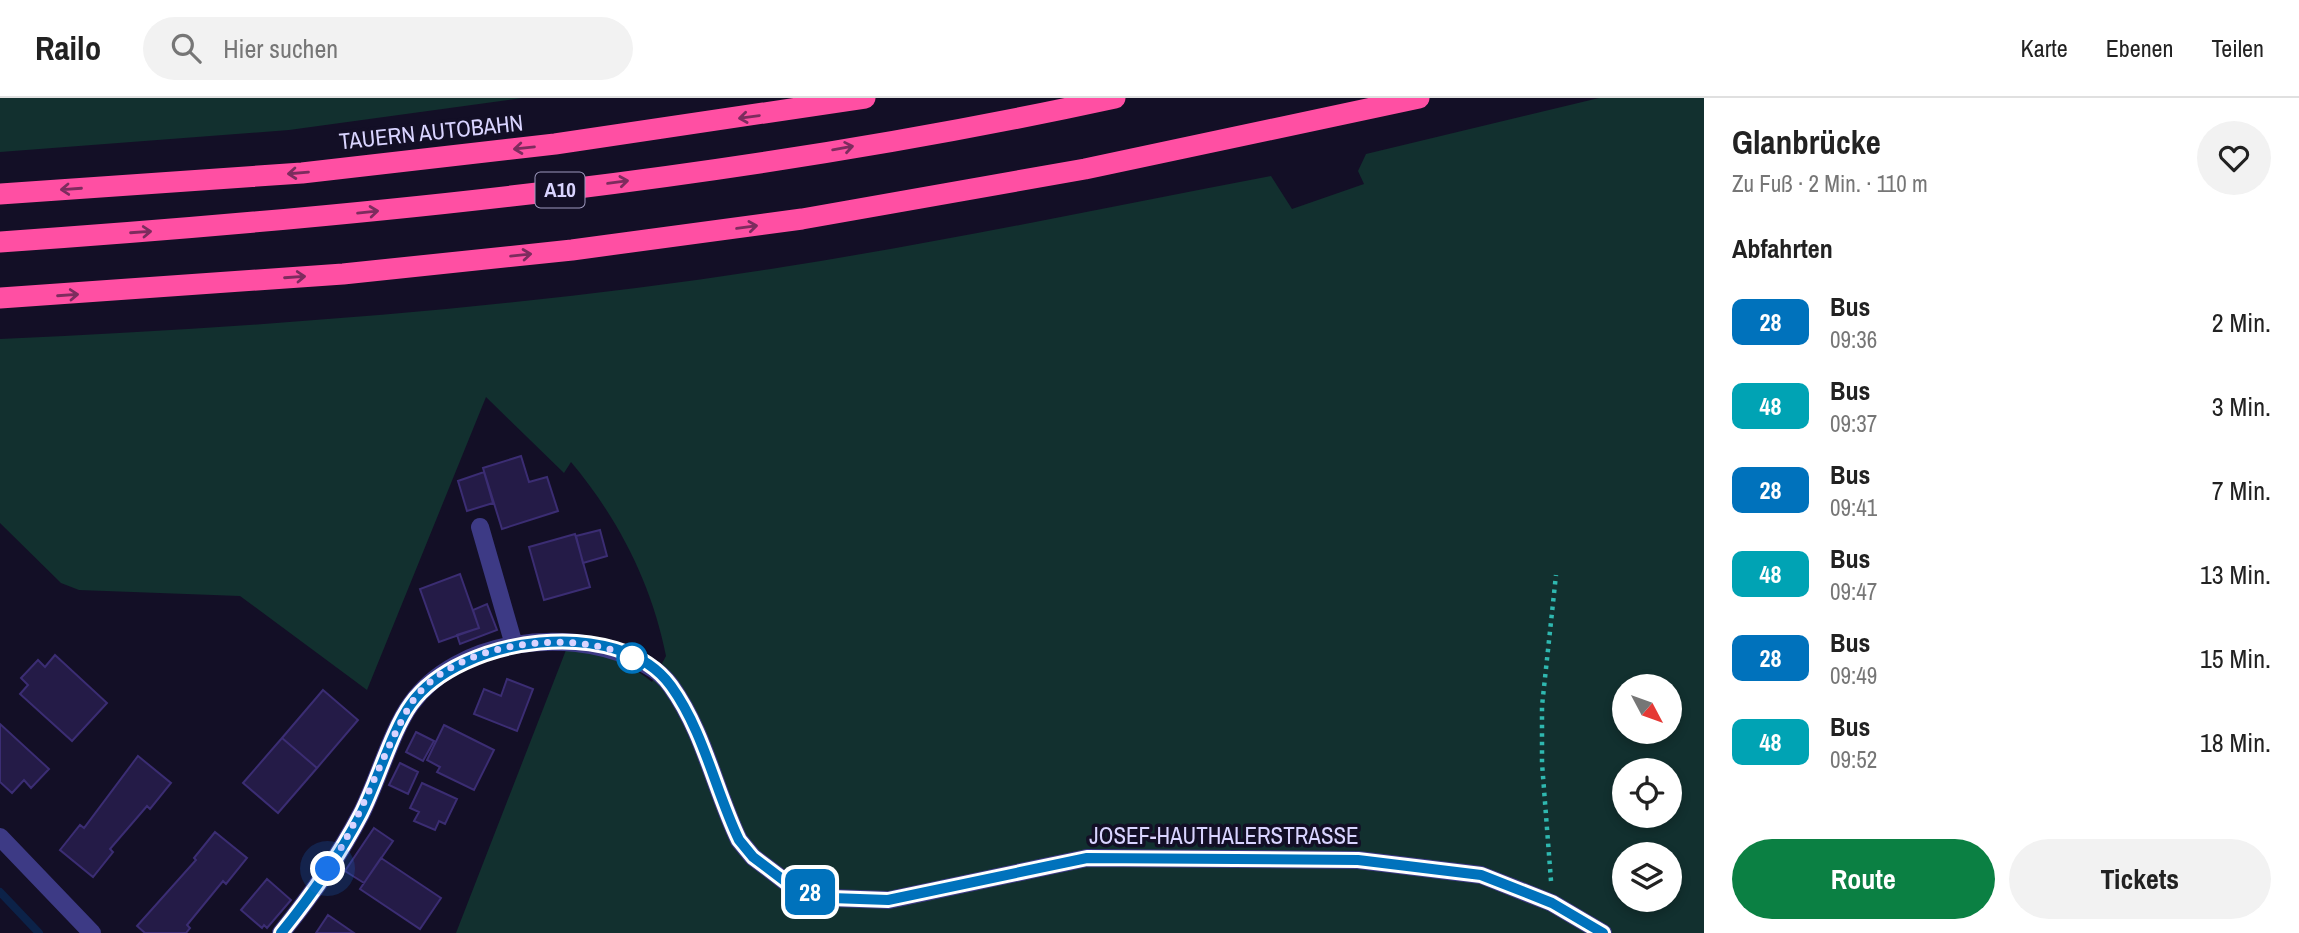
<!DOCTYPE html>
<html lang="de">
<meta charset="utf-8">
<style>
:root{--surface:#fff;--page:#f2f2f2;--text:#222;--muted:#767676;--line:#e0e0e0;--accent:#0b8043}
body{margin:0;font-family:"Archivo Narrow",sans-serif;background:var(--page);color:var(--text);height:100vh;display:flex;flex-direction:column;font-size:26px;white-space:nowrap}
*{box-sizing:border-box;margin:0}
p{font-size:23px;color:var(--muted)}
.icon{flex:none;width:38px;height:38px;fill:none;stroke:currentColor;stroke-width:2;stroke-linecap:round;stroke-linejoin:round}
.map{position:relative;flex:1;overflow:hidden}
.sheet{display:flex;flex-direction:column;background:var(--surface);width:595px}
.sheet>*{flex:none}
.badge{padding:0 14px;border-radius:10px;font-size:24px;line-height:46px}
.needle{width:46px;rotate:131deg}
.fabs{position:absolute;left:1612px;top:576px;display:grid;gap:14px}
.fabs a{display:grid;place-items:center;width:70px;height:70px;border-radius:50%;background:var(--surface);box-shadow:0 4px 10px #0003;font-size:35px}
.you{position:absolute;width:35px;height:35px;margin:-18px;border:5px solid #fff;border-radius:50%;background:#1a73e8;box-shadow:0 0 0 10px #1a73e833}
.map>.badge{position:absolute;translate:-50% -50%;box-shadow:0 0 0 4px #fff}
h2{padding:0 28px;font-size:26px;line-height:63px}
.round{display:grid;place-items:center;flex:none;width:74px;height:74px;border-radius:37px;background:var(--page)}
.summary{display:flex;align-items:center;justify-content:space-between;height:119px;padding:0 28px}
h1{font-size:33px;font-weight:800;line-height:52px}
.primary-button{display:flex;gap:14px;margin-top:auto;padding:14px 28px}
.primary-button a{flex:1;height:80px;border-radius:42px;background:var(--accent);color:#fff;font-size:28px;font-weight:800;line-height:80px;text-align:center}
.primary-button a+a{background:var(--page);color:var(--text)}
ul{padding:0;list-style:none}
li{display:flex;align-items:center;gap:21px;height:84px;padding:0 28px}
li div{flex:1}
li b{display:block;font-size:26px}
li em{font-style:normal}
li .badge{min-width:77px;font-weight:700;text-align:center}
header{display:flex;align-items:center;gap:42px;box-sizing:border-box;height:98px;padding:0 35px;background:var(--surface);border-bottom:2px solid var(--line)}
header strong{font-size:33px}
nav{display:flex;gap:38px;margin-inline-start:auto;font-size:24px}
.search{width:490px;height:63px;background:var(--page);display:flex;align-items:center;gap:18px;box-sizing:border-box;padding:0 24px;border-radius:38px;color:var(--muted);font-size:26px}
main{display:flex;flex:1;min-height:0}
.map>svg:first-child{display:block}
.green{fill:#12302f;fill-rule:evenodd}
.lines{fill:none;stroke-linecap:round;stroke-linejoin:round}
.stream{stroke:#0c2248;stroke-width:8}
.building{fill:#241b47;stroke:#3b2d73;stroke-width:2}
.path{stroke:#2fb8b0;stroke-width:4.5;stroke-dasharray:3.5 5;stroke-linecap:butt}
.street{stroke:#3d3a85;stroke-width:18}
.highway{stroke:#ff4fa3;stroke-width:21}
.oneway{stroke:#7d2c5e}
.line-casing{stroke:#fff;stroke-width:16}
.line{stroke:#0072bc;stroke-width:10}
.walk{stroke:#d9d4ff;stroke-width:7;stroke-dasharray:0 12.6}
.stop-dot{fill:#fff;stroke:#0072bc;stroke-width:3.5}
.labels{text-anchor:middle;stroke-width:7;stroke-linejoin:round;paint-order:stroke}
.shield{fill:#130f26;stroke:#9e99be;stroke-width:2}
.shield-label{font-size:21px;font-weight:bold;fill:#d9d4ff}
.street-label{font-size:23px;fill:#d9d4ff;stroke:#130f26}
</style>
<header>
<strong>Railo</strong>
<div class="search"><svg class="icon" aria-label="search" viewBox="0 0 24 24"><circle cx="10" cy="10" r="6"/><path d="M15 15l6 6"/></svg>Hier suchen</div>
<nav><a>Karte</a><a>Ebenen</a><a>Teilen</a></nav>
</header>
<main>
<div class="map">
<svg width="1704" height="835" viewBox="0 0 1704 835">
<rect width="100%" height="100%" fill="#130f26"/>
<!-- green -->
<path class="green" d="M0 0H522L289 32 0 54Z
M1599 0H1704V835H456L566 552C604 557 621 559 652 584L666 558C652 486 618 420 571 364L564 375 486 299 367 592 240 498 79 492 61 485 0 425V241C262 229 524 210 783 169 947 143 1109 109 1271 78L1292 111 1364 86 1358 73 1366 56ZM1624 588H1670V634H1624ZM1624 672H1670V718H1624ZM1624 756H1670V802H1624Z"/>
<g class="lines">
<!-- stream -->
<path class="stream" d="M0 794 39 835"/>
</g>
<!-- building -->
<path class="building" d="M521 358 529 384 547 379 558 413 502 431 483 370Z
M484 374 493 405 467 413 458 383Z
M600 432 607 458 583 465 576 438Z
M575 436 590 489 544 502 529 449Z
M460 476 479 530 439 544 420 491Z
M487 506 497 532 460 546 457 537 479 530 473 512Z
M55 557 107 605 72 643 20 596 28 587 21 580 38 562 45 569Z
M507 581 533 591 517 633 474 616 484 591 501 598Z
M323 592 358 622 317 670 282 640Z
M0 626 49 671 31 690 24 682 12 695 0 684Z
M444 627 494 652 474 692 437 674 440 669 427 662Z
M416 634 434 643 423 663 406 654Z
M282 640 317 670 278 715 243 685Z
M138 658 171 685 150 711 147 708 110 751 113 754 93 779 60 752 80 727 84 730Z
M400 665 418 674 408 696 389 687Z
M422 685 457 701 445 726 439 723 435 732 414 723 419 714 410 710Z
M374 730 393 743 364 785 345 773Z
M215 734 247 760 226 786 223 783 187 827 190 830 186 835H145L137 828 196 762 194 760Z
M381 760 441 800 420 831 360 791Z
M267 781 291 802 267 830 264 827 262 830 241 812Z
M328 817 354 835H316Z"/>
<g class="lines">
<!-- path -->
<path class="path" d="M1551 783 1542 665V608L1556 477"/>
<!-- street -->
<path class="street" d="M480 429 514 547
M0 739 92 835
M281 835C311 798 339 758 361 716 377 685 392 632 411 606 457 541 566 529 633 560 648 567 661 574 671 588 704 634 715 692 739 742L753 759 786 784 831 800 889 802 1087 760 1358 762 1481 777 1552 805 1603 835"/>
<!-- highway -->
<path class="highway" d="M0 96 302 75 555 46 865 0
M0 144C374 118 748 80 1115 0
M0 200 343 176 572 152 802 121 1085 71 1419 0"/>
</g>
<!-- one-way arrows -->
<defs><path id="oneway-shaft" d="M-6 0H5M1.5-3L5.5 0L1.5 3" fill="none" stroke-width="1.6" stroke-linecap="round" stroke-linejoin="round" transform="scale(1.75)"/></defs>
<g class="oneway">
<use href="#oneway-shaft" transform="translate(749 19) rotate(172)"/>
<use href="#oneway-shaft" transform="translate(524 50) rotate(174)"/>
<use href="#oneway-shaft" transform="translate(843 50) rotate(-10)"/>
<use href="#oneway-shaft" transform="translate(298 75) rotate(175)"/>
<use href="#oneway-shaft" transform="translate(618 84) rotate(-8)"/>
<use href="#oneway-shaft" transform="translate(71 91) rotate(176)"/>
<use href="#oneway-shaft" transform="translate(368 114) rotate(-6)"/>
<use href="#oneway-shaft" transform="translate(747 129) rotate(-8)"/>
<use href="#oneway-shaft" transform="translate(141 134) rotate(-4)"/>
<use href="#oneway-shaft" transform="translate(521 157) rotate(-6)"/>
<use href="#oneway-shaft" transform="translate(295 179) rotate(-4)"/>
<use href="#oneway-shaft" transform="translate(68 197) rotate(-4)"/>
</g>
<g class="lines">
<!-- line casing -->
<g class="line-casing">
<path id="line" d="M281 835C311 798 339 758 361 716 377 685 392 632 411 606 460 538 619 516 671 588 704 634 715 692 739 742L753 759 786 784 831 800 888 802 1087 760 1358 762 1481 777 1552 805 1603 835"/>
</g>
<!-- line -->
<use href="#line" class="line"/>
<!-- walk -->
<path class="walk" d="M328 771C362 720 379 662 409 609 445 545 571 528 632 560"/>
</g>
<!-- markers -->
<circle class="stop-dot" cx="632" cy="560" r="14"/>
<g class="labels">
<!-- shield labels -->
<rect class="shield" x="535.5" y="74.5" width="49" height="35" rx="5"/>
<g class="shield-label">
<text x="560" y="99">A10</text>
</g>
<!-- street labels -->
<g class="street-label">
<text transform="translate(431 34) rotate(-6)" y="8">TAUERN AUTOBAHN</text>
<text x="1224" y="746">JOSEF-HAUTHALERSTRASSE</text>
</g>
</g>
</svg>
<div class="fabs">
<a><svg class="needle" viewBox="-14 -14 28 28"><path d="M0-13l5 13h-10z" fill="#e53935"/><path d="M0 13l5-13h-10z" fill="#767676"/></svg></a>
<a><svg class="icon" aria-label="locate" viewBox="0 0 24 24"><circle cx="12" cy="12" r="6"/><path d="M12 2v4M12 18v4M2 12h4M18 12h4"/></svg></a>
<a><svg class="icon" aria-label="layers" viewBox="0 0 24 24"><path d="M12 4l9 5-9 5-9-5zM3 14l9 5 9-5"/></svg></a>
</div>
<div class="you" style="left:328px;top:771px"></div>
<b class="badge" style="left:810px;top:794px;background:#0072bc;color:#fff">28</b>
</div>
<section class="sheet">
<div class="summary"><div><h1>Glanbrücke</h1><p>Zu Fuß · 2 Min. · 110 m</p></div><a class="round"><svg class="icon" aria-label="heart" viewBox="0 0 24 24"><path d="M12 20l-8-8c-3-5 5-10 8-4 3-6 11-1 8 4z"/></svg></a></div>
<h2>Abfahrten</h2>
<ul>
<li><span class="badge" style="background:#0072bc;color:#fff">28</span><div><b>Bus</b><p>09:36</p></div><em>2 Min.</em></li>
<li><span class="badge" style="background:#00a3b4;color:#fff">48</span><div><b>Bus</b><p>09:37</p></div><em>3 Min.</em></li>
<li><span class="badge" style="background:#0072bc;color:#fff">28</span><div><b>Bus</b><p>09:41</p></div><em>7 Min.</em></li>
<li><span class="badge" style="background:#00a3b4;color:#fff">48</span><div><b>Bus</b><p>09:47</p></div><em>13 Min.</em></li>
<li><span class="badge" style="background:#0072bc;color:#fff">28</span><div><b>Bus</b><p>09:49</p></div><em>15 Min.</em></li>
<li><span class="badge" style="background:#00a3b4;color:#fff">48</span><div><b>Bus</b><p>09:52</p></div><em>18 Min.</em></li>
</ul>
<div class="primary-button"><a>Route</a><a>Tickets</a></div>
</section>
</main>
